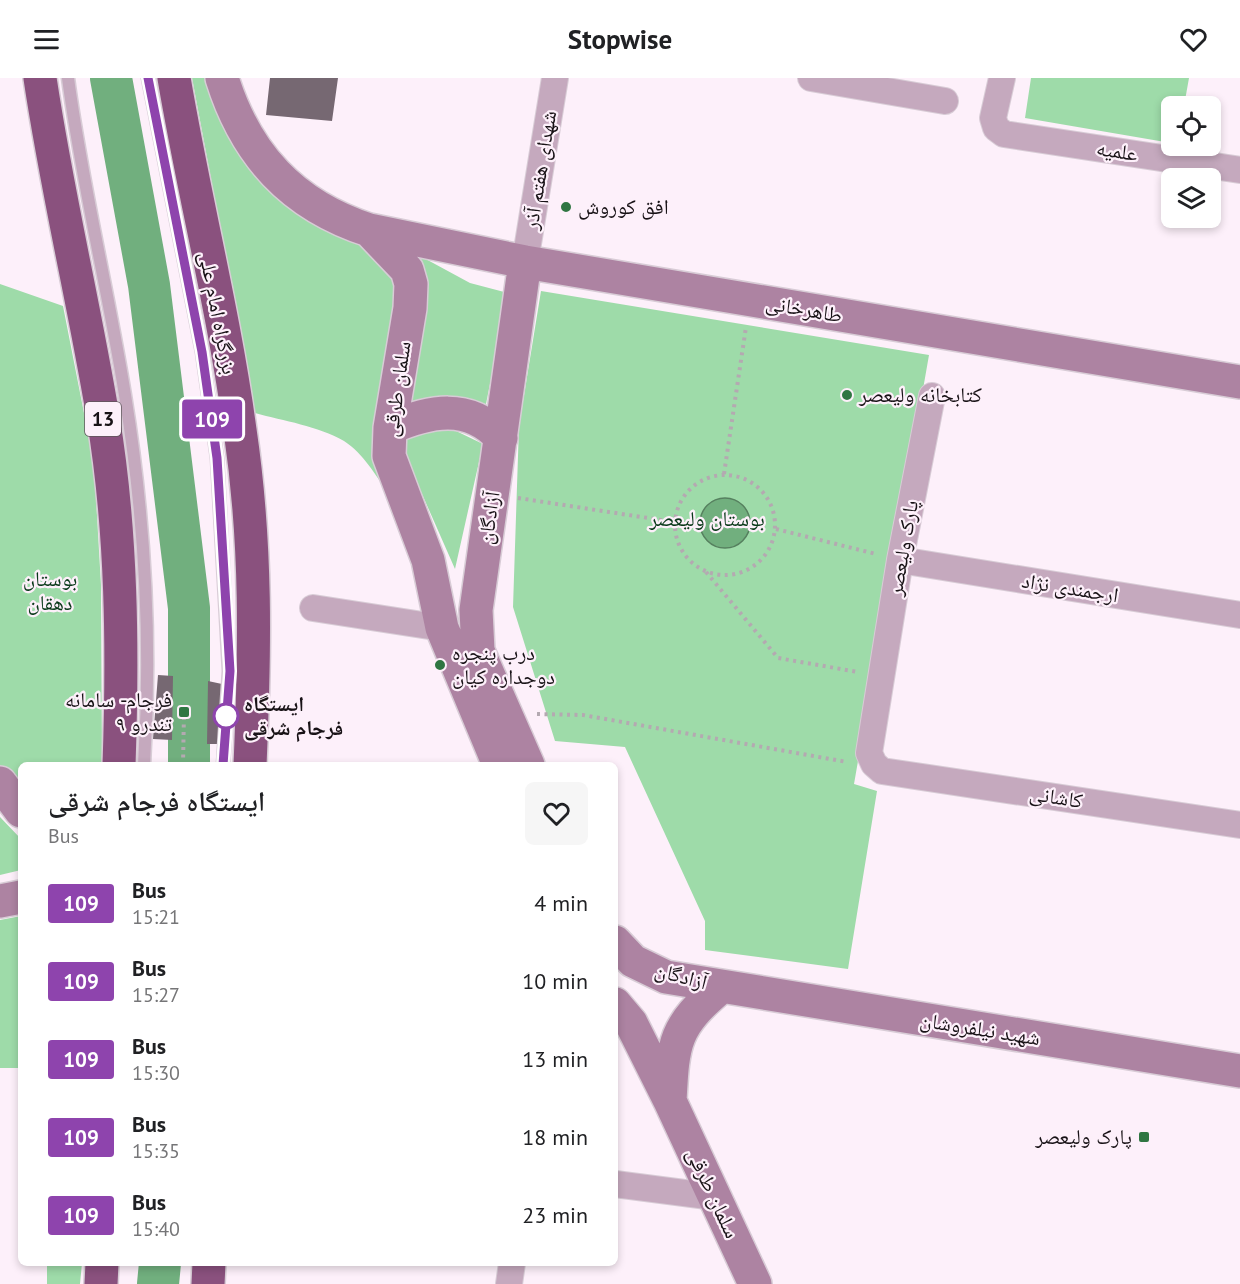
<!DOCTYPE html>
<meta charset="utf-8">
<style>
:root{--surface:#fff;--page:#f6f6f6;--text:#202124;--muted:#757577}
body{margin:0;font-family:"PT Sans","Noto Naskh Arabic",sans-serif;background:var(--page);color:var(--text);height:100vh;display:flex;flex-direction:column;font-size:22px;white-space:nowrap}
*{box-sizing:border-box;margin:0}
p{font-size:20px;color:var(--muted)}
.icon{flex:none;width:33px;height:33px;fill:none;stroke:currentColor;stroke-width:2;stroke-linecap:round;stroke-linejoin:round}
.map{position:relative;flex:1;overflow:hidden}
.panel{position:absolute;left:18px;top:684px;width:600px;height:504px;display:flex;flex-direction:column;background:var(--surface);border-radius:9px;box-shadow:0 3px 9px #0003}
.panel>*{flex:none}
.badge{padding:0 12px;border-radius:4px;font-size:21px;line-height:39px}
.buttons{position:absolute;left:1161px;top:18px;display:grid;gap:12px}
.buttons a{display:grid;place-items:center;width:60px;height:60px;border-radius:9px;background:var(--surface);box-shadow:0 3px 9px #0003;font-size:30px}
.map>.badge{position:absolute;translate:-50% -50%;box-shadow:0 0 0 3px #fff}
.round{display:grid;place-items:center;flex:none;width:63px;height:63px;border-radius:9px;background:var(--page)}
.headline{display:flex;align-items:center;justify-content:space-between;height:102px;padding:0 30px}
h1{font-size:28px;font-weight:600;line-height:45px}
ul{padding:0;list-style:none}
li{display:flex;align-items:center;gap:18px;height:78px;padding:0 30px}
li div{flex:1}
li b{display:block;font-size:22px}
li em{font-style:normal}
li .badge{min-width:66px;font-weight:700;text-align:center}
header{display:flex;justify-content:space-between;align-items:center;height:78px;padding:0 30px;background:var(--surface);font-size:27px;font-weight:600}
.map>svg:first-child{display:block}
.green{fill:#9edba9}
.water{fill:#71af7e;stroke:#56805f;stroke-width:1.5}
.lines{fill:none;stroke-linecap:round;stroke-linejoin:round}
.river{stroke:#71af7e;stroke-width:42}
.building{fill:#766872}
.lane-casing{stroke:#d8ccd6;stroke-width:15}
.street-casing{stroke:#d8ccd6;stroke-width:28}
.secondary-casing{stroke:#d8ccd6;stroke-width:36}
.highway-casing{stroke:#d8ccd6;stroke-width:36}
.path{stroke:#b4a9b1;stroke-width:4;stroke-dasharray:3 4.5;stroke-linecap:butt}
.lane{stroke:#c5a9be;stroke-width:12}
.street{stroke:#c5a9be;stroke-width:26}
.secondary{stroke:#ad83a2;stroke-width:33}
.highway{stroke:#8a517e;stroke-width:33}
.line-casing{stroke:#fff;stroke-width:14}
.line{stroke:#8e44ad;stroke-width:9}
.poi-dot{fill:#2f7642;stroke:#fdf0fa;stroke-width:2}
.stop-dot{fill:#fff;stroke:#8e44ad;stroke-width:3}
.labels{text-anchor:middle;stroke-width:4.5;stroke-linejoin:round;paint-order:stroke}
.shield{fill:#fdf0fa;stroke:#5d555a;stroke-width:1.5}
.shield-label{font-size:20px;font-weight:bold;fill:#181216}
.street-label{font-size:21px;fill:#181216;stroke:#fdf0fa}
.poi-label{font-size:21px;fill:#181216;stroke:#fdf0fa;text-anchor:start}
.park-label{font-size:21px;fill:#093919;stroke:#fdf0fa}
.stop-label{font-size:21px;font-weight:bold;fill:#181216;stroke:#fdf0fa;text-anchor:start}
</style>
<header><svg class="icon" aria-label="menu" viewBox="0 0 24 24"><path d="M4 6h16M4 12h16M4 18h16"/></svg>Stopwise<svg class="icon" aria-label="heart" viewBox="0 0 24 24"><path d="M12 20l-8-8c-3-5 5-10 8-4 3-6 11-1 8 4z"/></svg></header>
<div class="map">
<svg width="1240" height="1206" viewBox="0 0 1240 1206">
<rect width="100%" height="100%" fill="#fdf0fa"/>
<!-- green -->
<path class="green" d="M192 0H210L295 133 345 161 379 173 402 201 389 416C376 398 363 375 344 363 318 348 284 343 255 335Z
M1031 0H1189L1184 28H1172L1171 65 1025 40Z
M398 166 470 205 508 215 486 326 467 322 405 323Z
M0 206 63 228 94 386 101 507 102 687H21V714L0 689Z
M541 213 929 277 854 706 877 713 848 891 705 872V843L625 669 555 663 513 529 519 348Z
M431 352H454L483 366 455 491 400 366 414 356Z
M0 739 21 761V792L0 797Z
M21 838V990H0V842Z
M47 1185H82L80 1206H47Z"/>
<!-- water -->
<path class="water" d="M700 445a25 25 0 1 1 50 0a25 25 0 1 1-50 0Z"/>
<g class="lines">
<!-- river -->
<path class="river" d="M111 0 149 207 189 530V687
M158 1206 160 1185"/>
</g>
<!-- building -->
<path class="building" d="M270 0H338L332 43 266 37Z
M158 597 173 598 172 662 153 661Z
M208 603 222 606 219 666H207Z"/>
<g class="lines">
<!-- lane casing -->
<g class="lane-casing">
<path id="lane" d="M68 0C82 106 108 211 125 317 145 440 152 562 144 687
M148 0 202 274 217 380 229 593 223 687"/>
</g>
<!-- street casing -->
<g class="street-casing">
<path id="street" d="M811 0 945 23
M1002 0 993 40 996 50 1004 56 1240 92
M525 184 555 0
M932 318 900 482 869 675 874 686 882 693 1240 747
M900 482 1240 537
M313 530 442 550
M615 1106 715 1119
M509 1206 512 1185"/>
</g>
<!-- secondary casing -->
<g class="secondary-casing">
<path id="secondary" d="M222 0C246 77 292 127 369 152L525 184 1240 304
M369 152 407 192 411 206 410 230 390 350 389 378 428 482 442 550 499 687
M525 184 476 532 478 573 528 687
M390 350C429 333 469 324 501 360
M0 705 21 733
M0 823 21 819
M615 864 633 883 666 899 1240 993
M615 926 631 945 670 1023 755 1206
M670 1023C673 964 674 948 721 909"/>
</g>
<!-- highway casing -->
<g class="highway-casing">
<path id="highway" d="M40 0C57 114 84 225 103 339 122 453 123 572 119 687
M174 0C194 118 224 234 240 352 257 467 255 572 250 687
M101 1206 102 1185
M208 1206 209 1185"/>
</g>
<!-- path -->
<path class="path" d="M724 396 746 249
M675 447a50 50 0 1 1 100 0a50 50 0 1 1-100 0Z
M518 420 674 444
M776 451 876 476
M706 494 778 580 858 594
M537 636 583 637 847 684
M183 687 184 634"/>
<!-- lane -->
<use href="#lane" class="lane"/>
<!-- street -->
<use href="#street" class="street"/>
<!-- secondary -->
<use href="#secondary" class="secondary"/>
<!-- highway -->
<use href="#highway" class="highway"/>
</g>
<g class="lines">
<!-- line casing -->
<g class="line-casing">
<path id="line" d="M148 0 202 274 217 380 230 593 223 687"/>
</g>
<!-- line -->
<use href="#line" class="line"/>
</g>
<!-- markers -->
<g class="poi-dot">
<circle cx="566" cy="129" r="6"/>
<circle cx="847" cy="317" r="6"/>
<circle cx="440" cy="587" r="6"/>
<rect x="178" y="628" width="12" height="12" rx="3"/>
<rect x="1138" y="1053" width="12" height="12" rx="3"/>
</g>
<circle class="stop-dot" cx="226" cy="638" r="12"/>
<g class="labels">
<!-- shield labels -->
<rect class="shield" x="85" y="324" width="36" height="34" rx="4.5"/>
<g class="shield-label">
<text x="103" y="348">13</text>
</g>
<!-- street labels -->
<g class="street-label">
<text transform="translate(1117 73) rotate(9)" y="7">علمیه</text>
<text transform="translate(540 92) rotate(-81)" y="7">شهدای هفتم آذر</text>
<text transform="translate(804 231) rotate(10)" y="7">طاهرخانی</text>
<text transform="translate(218 235) rotate(79)" y="7">بزرگراه امام علی</text>
<text transform="translate(397 311) rotate(-82)" y="7">سلمان طرقی</text>
<text transform="translate(489 440) rotate(-82)" y="7">آزادگان</text>
<text transform="translate(903 470) rotate(-80)" y="7">پارک ولیعصر</text>
<text transform="translate(1070 510) rotate(9)" y="7">ارجمندی نژاد</text>
<text transform="translate(1056 719) rotate(9)" y="7">کاشانی</text>
<text transform="translate(681 898) rotate(15)" y="7">آزادگان</text>
<text transform="translate(980 951) rotate(9)" y="7">شهید نیلفروشان</text>
<text transform="translate(713 1115) rotate(65)" y="7">سلمان طرقی</text>
</g>
<!-- poi labels -->
<g class="poi-label">
<text x="578" y="136">افق کوروش</text>
<text x="859" y="324">کتابخانه ولیعصر</text>
<text x="452" y="582">درب پنجره<tspan x="452" dy="24">دوجداره کیان</tspan></text>
<text x="172" y="629" text-anchor="end">فرجام- سامانه<tspan x="172" dy="24">۹ تندرو</tspan></text>
<text x="1132" y="1066" text-anchor="end">پارک ولیعصر</text>
</g>
<!-- park labels -->
<g class="park-label">
<text x="707" y="448">بوستان ولیعصر</text>
<text x="50" y="508">بوستان<tspan x="50" dy="24">دهقان</tspan></text>
</g>
<!-- stop labels -->
<g class="stop-label">
<text x="244" y="633">ایستگاه<tspan x="244" dy="24">فرجام شرقی</tspan></text>
</g>
</g>
</svg>
<div class="buttons">
<a><svg class="icon" aria-label="locate" viewBox="0 0 24 24"><circle cx="12" cy="12" r="6"/><path d="M12 2v4M12 18v4M2 12h4M18 12h4"/></svg></a>
<a><svg class="icon" aria-label="layers" viewBox="0 0 24 24"><path d="M12 4l9 5-9 5-9-5zM3 14l9 5 9-5"/></svg></a>
</div>
<b class="badge" style="left:212px;top:341px;background:#8e44ad;color:#fff">109</b>
<section class="panel">
<div class="headline"><div><h1>ایستگاه فرجام شرقی</h1><p>Bus</p></div><a class="round"><svg class="icon" aria-label="heart" viewBox="0 0 24 24"><path d="M12 20l-8-8c-3-5 5-10 8-4 3-6 11-1 8 4z"/></svg></a></div>
<ul>
<li><span class="badge" style="background:#8e44ad;color:#fff">109</span><div><b>Bus</b><p>15:21</p></div><em>4 min</em></li>
<li><span class="badge" style="background:#8e44ad;color:#fff">109</span><div><b>Bus</b><p>15:27</p></div><em>10 min</em></li>
<li><span class="badge" style="background:#8e44ad;color:#fff">109</span><div><b>Bus</b><p>15:30</p></div><em>13 min</em></li>
<li><span class="badge" style="background:#8e44ad;color:#fff">109</span><div><b>Bus</b><p>15:35</p></div><em>18 min</em></li>
<li><span class="badge" style="background:#8e44ad;color:#fff">109</span><div><b>Bus</b><p>15:40</p></div><em>23 min</em></li>
</ul>
</section>
</div>
